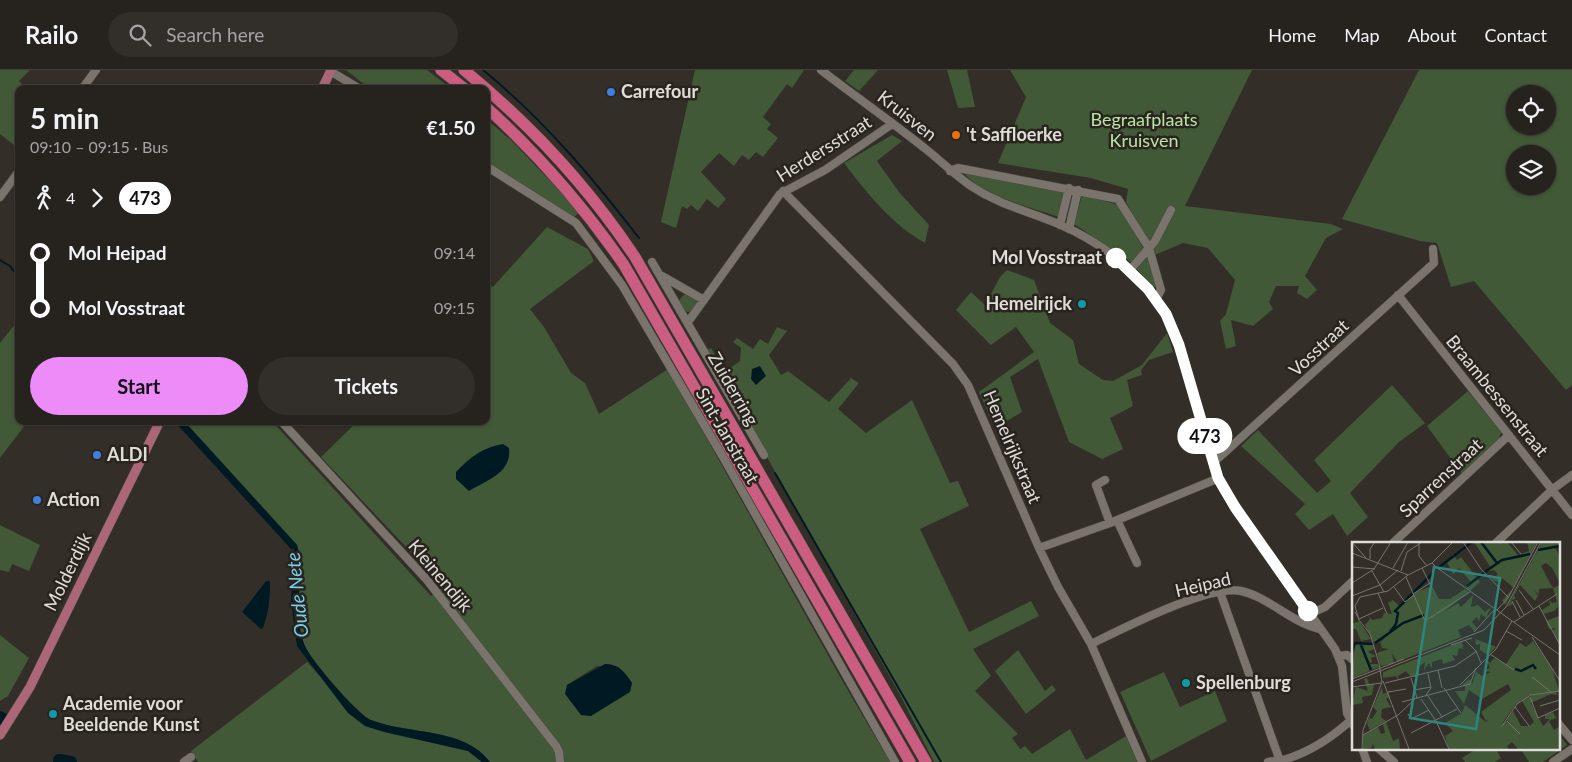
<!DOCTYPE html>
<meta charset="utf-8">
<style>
:root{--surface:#26221e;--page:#322f2b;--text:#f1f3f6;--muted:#a4a4a4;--line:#423f3c;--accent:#ed8cf9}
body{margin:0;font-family:Lato,sans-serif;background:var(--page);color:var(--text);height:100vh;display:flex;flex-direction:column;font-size:19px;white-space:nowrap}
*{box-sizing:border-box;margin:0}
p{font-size:16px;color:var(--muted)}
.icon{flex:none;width:28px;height:28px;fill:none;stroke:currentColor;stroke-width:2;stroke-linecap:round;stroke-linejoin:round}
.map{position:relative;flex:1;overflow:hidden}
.details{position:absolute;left:15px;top:15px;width:475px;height:340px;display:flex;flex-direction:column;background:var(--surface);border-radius:10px;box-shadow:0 1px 4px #0004,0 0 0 1px var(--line)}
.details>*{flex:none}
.badge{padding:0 10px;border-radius:16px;font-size:18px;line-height:32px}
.tools{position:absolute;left:1506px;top:15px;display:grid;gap:10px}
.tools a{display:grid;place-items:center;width:50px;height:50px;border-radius:50%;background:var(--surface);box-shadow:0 1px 4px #0004,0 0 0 1px var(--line);font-size:25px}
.map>.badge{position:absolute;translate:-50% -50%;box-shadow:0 0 0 2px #fff}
.legs{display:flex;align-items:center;gap:8px;height:55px;padding:0 15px;font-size:16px}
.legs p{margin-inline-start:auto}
.head{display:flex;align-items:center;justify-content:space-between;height:85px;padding:0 15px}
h1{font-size:28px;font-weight:700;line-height:38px}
.action{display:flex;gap:10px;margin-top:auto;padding:10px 15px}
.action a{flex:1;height:58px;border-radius:30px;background:var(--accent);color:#111;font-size:20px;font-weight:700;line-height:58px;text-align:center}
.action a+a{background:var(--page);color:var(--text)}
ul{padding:0 15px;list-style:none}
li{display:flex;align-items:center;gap:18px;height:55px;font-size:19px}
li i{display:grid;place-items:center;width:8px;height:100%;margin:0 6px;background:currentColor}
li i::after{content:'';width:12px;height:12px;margin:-6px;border:4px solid;border-radius:50%;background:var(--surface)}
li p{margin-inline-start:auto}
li:first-child i{background:linear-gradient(#0000 50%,currentColor 0)}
li:last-child i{background:linear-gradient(currentColor 50%,#0000 0)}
header{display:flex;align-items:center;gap:30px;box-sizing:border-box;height:70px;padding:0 25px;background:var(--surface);border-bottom:1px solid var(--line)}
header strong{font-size:24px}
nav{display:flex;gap:28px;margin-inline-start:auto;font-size:18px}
.search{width:350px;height:45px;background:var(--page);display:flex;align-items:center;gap:12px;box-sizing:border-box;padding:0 18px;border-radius:28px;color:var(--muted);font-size:19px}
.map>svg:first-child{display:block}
.green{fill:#415937;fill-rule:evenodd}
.water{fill:#001a23}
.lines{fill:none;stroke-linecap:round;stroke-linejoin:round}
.stream{stroke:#001a23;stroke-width:2}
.river{stroke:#001a23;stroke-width:12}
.minor-casing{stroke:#4e4a44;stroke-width:9}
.major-casing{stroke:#4e4a44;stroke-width:10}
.highway-casing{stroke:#4e4a44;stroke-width:12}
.minor{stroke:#7a746d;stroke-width:8}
.major{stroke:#ab6678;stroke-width:9}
.highway{stroke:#cb5d80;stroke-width:11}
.line-1-casing{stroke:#fff;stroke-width:11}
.line-1{stroke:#fff;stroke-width:8}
.shop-dot{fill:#3f7fe0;stroke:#29241e;stroke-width:2}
.food-dot{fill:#e8710a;stroke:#29241e;stroke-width:2}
.stop-1-dot{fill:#fff;stroke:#fff;stroke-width:2.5}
.culture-dot{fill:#0f9aa8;stroke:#29241e;stroke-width:2}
.labels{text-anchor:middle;stroke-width:5;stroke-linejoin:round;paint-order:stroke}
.poi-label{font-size:18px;font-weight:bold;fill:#e0ddd9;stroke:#29241e;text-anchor:start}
.street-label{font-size:18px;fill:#e0ddd9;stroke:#29241e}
.park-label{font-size:18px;fill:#b8e5a7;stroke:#29241e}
.stop-label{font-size:18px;font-weight:bold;fill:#e0ddd9;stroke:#29241e;text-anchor:end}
.water-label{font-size:19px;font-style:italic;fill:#77d1ee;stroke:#29241e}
.inset-river{fill:none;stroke:#001a23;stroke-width:2.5}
.inset-road{fill:none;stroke:#78746f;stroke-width:1}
.view{fill:#2e857e;fill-opacity:0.15;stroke:#2e857e;stroke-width:2.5}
.inset-edge{fill:none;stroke:#e0ddd9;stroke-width:2.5}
</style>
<header>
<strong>Railo</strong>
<div class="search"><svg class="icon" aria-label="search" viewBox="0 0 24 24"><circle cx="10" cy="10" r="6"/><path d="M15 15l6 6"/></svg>Search here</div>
<nav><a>Home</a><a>Map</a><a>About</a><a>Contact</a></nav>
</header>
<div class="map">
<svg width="1572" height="692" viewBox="0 0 1572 692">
<rect width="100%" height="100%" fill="#332e28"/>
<!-- green -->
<path class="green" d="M0 0H30L19 11 26 18 19 19V79L0 64Z
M346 0H427L452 19H370Z
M695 0H804L792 18 787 14 763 47 771 54 767 59 778 68 763 87 756 82 749 90 742 85 734 96 719 83 701 102 726 129 718 138 707 129 698 141 691 135 687 139 682 136 676 158 661 152Z
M854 0H878L859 21 845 11Z
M947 0H967L975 37 958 38Z
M1010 0H1252L1185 136 1331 154 1343 159 1326 168 1305 206 1317 220 1307 229 1297 223 1299 216H1276L1269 232 1273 239 1253 256 1231 250 1236 276 1226 279 1220 251 1226 244 1235 210 1208 178 1183 173 1155 185 1126 132 1128 119 1091 108 998 93 1026 27Z
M1419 0H1572V315L1566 320 1474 211 1451 217 1437 173 1420 171 1342 149ZM1515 24H1548V56H1515ZM1515 84H1548V116H1515Z
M486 49 512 71 580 142 574 147 486 92Z
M892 65 902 71 877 91 899 122 929 155 925 173C891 154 867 123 844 93Z
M969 102 1064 121 1059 147C1027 136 990 128 965 105Z
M1082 125 1119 135 1148 187 1156 217H1152L1132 193 1074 154Z
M547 157 588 179 594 191 530 239 544 257 571 303 585 313 599 344 668 299 843 612 890 692H490C464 657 409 665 371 650 358 645 314 593 307 580 290 549 306 507 297 475L184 351H272L431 526 444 517 321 387 358 351H486V214L493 217ZM597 596 618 597 632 613 567 615Z
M1007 200 1034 210 1050 253 1073 270 1079 294 1103 310 1113 311 1142 295 1167 263 1173 282 1149 290 1141 300 1142 305 1127 310 1133 336 1110 348 1123 379 1102 389 1069 372 1038 289 1010 307 1022 342 995 358 979 322 1034 282 1016 257 991 275 956 240 971 222 985 235 1000 207Z
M679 233a9 9 0 1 1 18 0a9 9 0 1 1-18 0Z
M19 249V351H28L0 388V273Z
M777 257 787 261 769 285 781 305 788 301 829 332 851 308 859 313 838 339 866 363 912 330 950 413 958 411 969 436 920 459 969 562 1031 531 1039 546 973 579 991 606 975 621 1018 664 1012 668 1020 679 1025 676 1032 684 1070 659 1086 690 1126 666 1137 692H934L899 623 707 280 711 278 725 302 740 291 741 278 733 272 737 268 753 279 760 269 768 274Z
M1392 315 1425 353 1399 372 1350 423 1368 447 1347 466 1333 444 1309 460 1295 444 1305 434 1241 376 1258 360 1317 423 1331 411 1314 390Z
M1468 321 1501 362 1499 369 1462 404 1427 356Z
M0 455 40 475 29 501 12 494 9 502 0 500Z
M0 565 29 588 8 626 0 631Z
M1018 580 1045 621 1052 615 1056 620 1026 644 995 601Z
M307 592 365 656 468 681 482 692H198L191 681Z
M1164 602 1180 637 1215 621 1227 651 1151 691 1120 622Z
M1558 663 1567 675 1543 692H1529L1520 678H1558Z
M1478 678H1495L1501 688 1495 692H1465L1462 688Z"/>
<!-- water -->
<path class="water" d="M760 296 766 306 756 315 751 309 752 299Z
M174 351H184L297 475C306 506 290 550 307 580 314 593 358 645 371 650 409 665 464 657 490 692H482L468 681 384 662 365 656 348 643 297 576 291 530 294 478 292 480Z
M503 374 509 378C512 403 487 410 469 421L456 409V402C469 388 483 377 503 374Z
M266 511H270C270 528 269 542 263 558L261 559 242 542Z
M605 594C619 594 625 602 632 613L630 622 591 646 581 645 565 624 567 615Z"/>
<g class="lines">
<!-- stream -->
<path class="stream" d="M483 0C544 50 591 106 639 168
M0 190 10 196 19 207
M775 403 941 692"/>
<!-- river -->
<path class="river" d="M0 647 4 649
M59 690 71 692"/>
<!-- minor casing -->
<g class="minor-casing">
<path id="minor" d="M821 0C856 27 892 52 927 80 942 92 955 105 971 116 1001 136 1029 141 1061 155 1109 176 1152 212 1174 261L1219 408 1235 437 1335 579 1342 596 1347 643 1353 655
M330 1 360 19
M82 19 96 0
M486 96 576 153 622 215 723 387 895 692
M950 101 958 98 1118 129 1149 178 1161 220 1156 229
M783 121 953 294 968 315 1039 478 1058 517 1091 574 1142 692
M0 127 19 101
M1060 155 1069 118
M1069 159 1078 120
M652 192 764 385
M1130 200 1155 171 1171 140
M662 206 704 230
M1398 225 1572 445
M688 252 780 124 825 100 892 54
M281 351 427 510 556 676 559 682 560 692
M1213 393 1434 193 1433 179
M1105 410 1096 415 1110 453
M1117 450 1137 493
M1393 473 1509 365
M1496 473 1553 419 1572 405
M1039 478 1110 453 1219 408
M1220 522 1280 691
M1310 544 1325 537 1353 511
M1091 574C1122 559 1209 514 1241 521 1269 527 1290 552 1320 559
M1338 586 1347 585 1353 590
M1558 653 1572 670
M1362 678 1367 692
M1378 678 1394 692
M184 692 191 687
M1268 692C1273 690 1278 692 1283 690 1308 683 1331 668 1350 651
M1553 692 1572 679"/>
</g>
<!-- major casing -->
<g class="major-casing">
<path id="major" d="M322 19 331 0
M0 665 30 617 160 351"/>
</g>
<!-- highway casing -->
<g class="highway-casing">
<path id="highway" d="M441 0 465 19
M464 0C530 54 587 115 635 187L926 692
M486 37C539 85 584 137 624 195L910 692"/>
</g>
<!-- minor -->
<use href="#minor" class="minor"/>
<!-- major -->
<use href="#major" class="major"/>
<!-- highway -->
<use href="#highway" class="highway"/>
</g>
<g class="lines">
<!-- line-1 casing -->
<g class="line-1-casing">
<path id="line-1" d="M1116 188 1148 219 1166 244 1179 275 1218 408 1235 437 1308 541"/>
</g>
<!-- line-1 -->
<use href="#line-1" class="line-1"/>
</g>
<!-- markers -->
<g class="shop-dot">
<circle cx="611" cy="22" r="5"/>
<circle cx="97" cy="385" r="5"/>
<circle cx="37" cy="430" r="5"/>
</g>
<circle class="food-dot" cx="956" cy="65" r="5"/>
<g class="stop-1-dot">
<circle cx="1116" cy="188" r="9"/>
<circle cx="1308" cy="541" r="9"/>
</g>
<g class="culture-dot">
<circle cx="1082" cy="234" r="5"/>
<circle cx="1186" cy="613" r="5"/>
<circle cx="53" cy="644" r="5"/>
</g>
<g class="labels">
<!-- poi labels -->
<g class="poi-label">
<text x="621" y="28">Carrefour</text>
<text x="966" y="71">'t Saffloerke</text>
<text x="1072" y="240" text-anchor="end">Hemelrijck</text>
<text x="107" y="391">ALDI</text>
<text x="47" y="436">Action</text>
<text x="1196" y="619">Spellenburg</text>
<text x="63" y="640">Academie voor<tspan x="63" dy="21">Beeldende Kunst</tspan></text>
</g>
<!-- street labels -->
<g class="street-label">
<text transform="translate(907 46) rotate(38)" y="6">Kruisven</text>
<text transform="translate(824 79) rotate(-32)" y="6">Herdersstraat</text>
<text transform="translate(1319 278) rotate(-43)" y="6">Vosstraat</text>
<text transform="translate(733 319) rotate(60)" y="6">Zuiderring</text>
<text transform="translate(1497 326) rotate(51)" y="6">Braambessenstraat</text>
<text transform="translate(727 366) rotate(60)" y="6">Sint-Janstraat</text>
<text transform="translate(1012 377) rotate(67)" y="6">Hemelrijkstraat</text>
<text transform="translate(1441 408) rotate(-43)" y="6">Sparrenstraat</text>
<text transform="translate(68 502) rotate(-64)" y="6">Molderdijk</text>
<text transform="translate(440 506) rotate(50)" y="6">Kleinendijk</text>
<text transform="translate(1203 515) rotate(-13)" y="6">Heipad</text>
</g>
<!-- park labels -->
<g class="park-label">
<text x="1144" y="56">Begraafplaats<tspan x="1144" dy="21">Kruisven</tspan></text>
</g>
<!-- stop labels -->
<g class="stop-label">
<text x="1102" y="194">Mol Vosstraat</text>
</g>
<!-- water labels -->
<g class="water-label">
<text transform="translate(297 525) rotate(-96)" y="7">Oude Nete</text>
</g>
</g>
<!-- overview -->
<g transform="translate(1352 472)">
<rect width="208" height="208" fill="#332e28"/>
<path d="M122 0H155L166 13 177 9 175 0H185L153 63 150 58 162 46 150 36 149 40 142 39 140 37 146 32 142 28 133 30 139 26ZM190 0H207V4L203 5 207 13V39L200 26 194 21 189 24 199 43 202 46 207 43V66L205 60 206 65 202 69 192 72 190 68 198 63 197 57 200 61 205 60 201 46 187 47V53L182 48 186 54 183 59 168 43 162 54 164 56 159 59 161 62 155 65ZM103 15 105 18 109 15 128 40 118 49 114 46 120 41 107 26 102 32 100 31 95 20ZM80 44 87 57H98L113 47 117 50 92 70 106 61 109 65 121 53 119 65 126 63 133 70 139 65 134 76 129 72 127 79 124 75 120 80 125 86 122 89 117 83 106 88 109 95 45 120 40 111 42 121 29 124 25 111 37 107 30 106 28 100 40 90 22 101 13 83 18 77 16 73 20 78 30 76 32 71 40 72 36 61 41 58 47 64 64 50ZM207 74V102L201 89 203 86 197 87 194 79ZM7 79 19 97 9 99 4 87H1L0 82ZM123 97 142 104 144 105 136 113 128 108V102L124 103ZM110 99 111 107 107 106 105 114 100 113 103 118 91 122 90 117 80 120V127L77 121 72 128 73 120 67 125V134L59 135 54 129 46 134 47 139 44 134 31 136V130ZM181 99 200 126 207 149 179 153 164 162 149 183 155 179 168 192 155 178 161 169 169 184H177L182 180 170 159 181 153 204 150 205 153 199 152 179 161 191 184 198 177H193V173L201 170 204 176 207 175 197 179 202 188 207 185V207H166L160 200 155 204 157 207H97L93 194 101 189 93 181 110 171 113 163 134 180 137 177 134 179 129 170 159 148 156 142 130 157 117 148 112 162 103 149H113V144L110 143 117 137 120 142 124 130 130 134 139 130 130 129 138 126 134 117 138 121 142 116 154 122 168 101 174 105ZM3 102 22 103V107L16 110 24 114 19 116 20 120 17 122H26L27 125 0 136ZM15 136 17 142H22L20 153 10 155 11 161 0 163 4 145 16 149 12 137ZM30 145 31 152 36 150 38 155 34 157 39 165 30 167 29 175 34 179 18 188 15 182 17 175 20 177 25 169 21 165ZM34 180 41 199 47 196 48 207H23L21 202 19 206 11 207V193L26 185 29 192 33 191 31 182Z" fill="#415937"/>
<path class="inset-river" d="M129 0 145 21M186 8 208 4M86 26 120 0M133 30 150 18 178 12M115 44 132 31M38 90 44 82 46 71 43 69 81 31M23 101 51 81 72 73M9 103 19 128M0 110 3 101 21 102M163 127 169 129 181 123 184 127"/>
<path class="inset-road" d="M0 0 14 16M101 0 80 21 84 25 208 113M111 0 129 27 156 55M159 0 169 12M67 1V14L75 24M0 11 56 33 36 49 8 55 3 64M18 17V7L23 0M0 25 23 27M41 26 56 0M70 26 79 44M20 29 32 50M49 29 55 10 70 0M56 33 80 21M54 35 73 79 118 50M0 41 22 27 39 0M42 45 53 60 62 53M167 48 181 67M26 51 35 72M61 52 78 41M0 54 28 43 46 28M164 58 172 73M160 59 168 75M3 64 7 78 18 92 27 121M187 64 208 103M145 68 156 56 186 0M3 70 7 77 31 66M162 80 205 52M154 89 170 98M122 90 143 67M180 95 208 139M113 98 124 109 129 121M99 103 120 96M138 112 162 128M86 128 90 146M180 135 199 150M59 136 65 156M0 137 52 117M31 139 57 207M0 140 132 88 154 65 189 0M33 141 103 124 125 109M108 143 144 107 160 79M0 145 29 141M92 146 109 171M62 148 79 145M36 150 54 147M74 153 79 146 76 132M76 154 90 175M178 155 186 176 208 166M69 157 84 179 97 207M50 160 118 142 124 126M188 164 208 158M163 165 177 184M56 172 59 177 77 168M155 179 168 192M150 184 165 162 179 153 208 149M59 191 105 167M11 193 46 173 63 157M10 207 11 188 30 140 27 121"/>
<path class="view" d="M82 25 148 36 124 187 58 176Z"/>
<rect width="208" height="208" class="inset-edge"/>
</g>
</svg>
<div class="tools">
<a><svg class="icon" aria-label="locate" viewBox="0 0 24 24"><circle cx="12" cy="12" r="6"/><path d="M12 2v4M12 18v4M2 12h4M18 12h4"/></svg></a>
<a><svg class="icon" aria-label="layers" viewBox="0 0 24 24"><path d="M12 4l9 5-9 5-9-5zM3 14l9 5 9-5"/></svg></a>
</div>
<b class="badge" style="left:1205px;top:366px;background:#fff;color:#111">473</b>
<section class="details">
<div class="head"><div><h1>5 min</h1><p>09:10 – 09:15 · Bus</p></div><b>€1.50</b></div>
<div class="legs"><svg class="icon" aria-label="walk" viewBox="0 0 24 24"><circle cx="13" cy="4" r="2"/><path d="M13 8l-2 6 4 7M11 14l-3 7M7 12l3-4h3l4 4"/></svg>4<svg class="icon" aria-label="forward" viewBox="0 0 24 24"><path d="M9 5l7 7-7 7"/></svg><b class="badge" style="background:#fff;color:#111">473</b></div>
<ul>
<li><i style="color:#fff"></i><b>Mol Heipad</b><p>09:14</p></li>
<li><i style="color:#fff"></i><b>Mol Vosstraat</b><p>09:15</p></li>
</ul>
<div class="action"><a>Start</a><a>Tickets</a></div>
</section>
</div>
